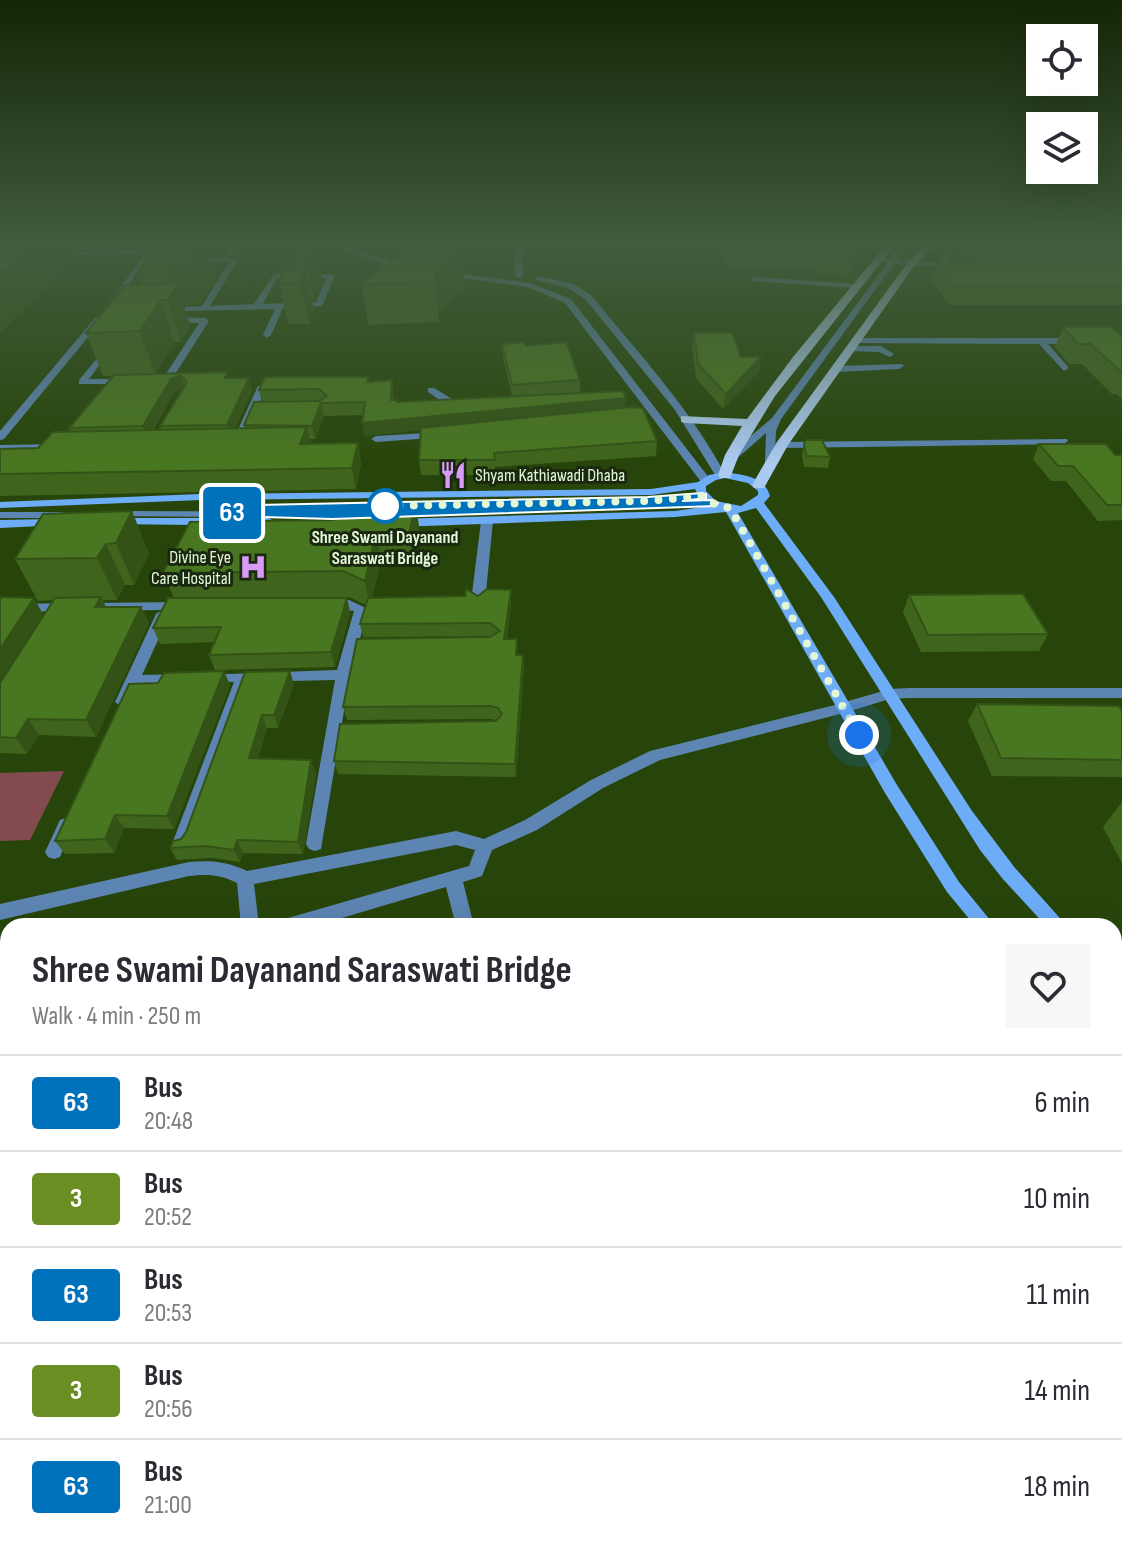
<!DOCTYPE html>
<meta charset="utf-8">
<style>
:root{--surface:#fff;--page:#f7f7f7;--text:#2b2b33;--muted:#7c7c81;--line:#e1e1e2}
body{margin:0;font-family:"Sofia Sans Condensed",sans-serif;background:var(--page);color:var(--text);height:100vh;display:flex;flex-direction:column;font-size:30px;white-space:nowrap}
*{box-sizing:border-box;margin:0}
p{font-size:26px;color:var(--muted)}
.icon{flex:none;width:44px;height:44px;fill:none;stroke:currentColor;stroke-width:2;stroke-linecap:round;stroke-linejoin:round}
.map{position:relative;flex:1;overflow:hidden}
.side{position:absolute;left:0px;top:918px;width:1122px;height:632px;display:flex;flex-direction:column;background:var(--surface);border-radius:24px 24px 0 0;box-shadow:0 8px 32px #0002}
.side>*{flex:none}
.badge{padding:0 16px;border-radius:6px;font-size:28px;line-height:52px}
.controls{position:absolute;left:1026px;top:24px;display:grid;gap:16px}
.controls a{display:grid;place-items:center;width:72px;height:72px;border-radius:0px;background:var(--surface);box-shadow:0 8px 32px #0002;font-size:40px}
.you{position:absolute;width:40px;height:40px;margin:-20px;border:6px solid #fff;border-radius:50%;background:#1a73e8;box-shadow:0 0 0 12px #1a73e833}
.map>.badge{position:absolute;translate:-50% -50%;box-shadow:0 0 0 4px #fff}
.round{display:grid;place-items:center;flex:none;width:84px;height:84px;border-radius:0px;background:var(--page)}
.head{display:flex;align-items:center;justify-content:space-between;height:136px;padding:0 32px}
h1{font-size:38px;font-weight:700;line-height:60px}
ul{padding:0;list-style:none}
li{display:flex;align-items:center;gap:24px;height:96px;padding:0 32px;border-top:2px solid var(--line)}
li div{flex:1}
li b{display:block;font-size:30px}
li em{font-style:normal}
li .badge{min-width:88px;font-weight:700;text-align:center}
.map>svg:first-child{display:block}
.green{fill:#834a50}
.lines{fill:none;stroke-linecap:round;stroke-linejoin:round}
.service{fill:#5d85b3;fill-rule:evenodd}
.minor{fill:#5d85b3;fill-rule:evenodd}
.tertiary{fill:#5d85b3;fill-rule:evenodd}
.secondary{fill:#6dacf7;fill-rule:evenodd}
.primary{fill:#aacaf0;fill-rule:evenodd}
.wall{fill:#3f651c;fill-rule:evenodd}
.shaded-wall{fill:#335316}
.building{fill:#497620;stroke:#335316;stroke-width:2}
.line{fill:#0072bc;stroke:#fff;stroke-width:2}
.walk{stroke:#e3f7d7;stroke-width:8;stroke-dasharray:0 14.4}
.stop-dot{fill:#fff;stroke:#0072bc;stroke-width:4}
.labels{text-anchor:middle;stroke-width:6;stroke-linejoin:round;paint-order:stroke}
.far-poi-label{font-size:18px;fill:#e3f7d7;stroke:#1a2810;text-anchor:start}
.far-stop-label{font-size:18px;font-weight:bold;fill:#e3f7d7;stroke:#1a2810}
</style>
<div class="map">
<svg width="1122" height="1550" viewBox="0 0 1122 1550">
<rect width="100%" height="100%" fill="#27450a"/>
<!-- green -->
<path class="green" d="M64 771 30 840 0 841V773Z
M8 1102V1542H566L568 1550H0V1104Z"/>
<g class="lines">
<!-- service -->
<path class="service" d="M514 246H522L523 276 519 278 515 276Z
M900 246H907L781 419 776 431 774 466 765 464 766 433 734 461H726V457L772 418Z
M948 246H955L944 266H938Z
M188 258H234L238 260 210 306 254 304 274 274H331L335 276 322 306 283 308 271 335 267 338 263 335 275 309 182 311 185 307 202 306 229 262H191ZM277 278H326L316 302 263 304Z
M753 277 855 284 859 286 855 288 750 281Z
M163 317 205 318 209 321 170 382 150 383V379L164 377 199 323 166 322 163 321Z
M109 344 113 347 89 379H130L135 382 133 384H79V380Z
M851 346H881L894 354 890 357 879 352 848 351V347Z
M902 364 904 366 899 369 837 372 832 369 837 366Z
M258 386 266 388 241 445 232 447 231 445Z
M428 388H434L465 407 460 410 451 408 428 392Z
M442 432 447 435 446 437 376 442 371 439 376 436Z
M1067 439 1068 441 1063 444 782 448 777 445 782 442Z
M0 445 61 444 66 447 61 450 0 451Z
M712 500 718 503 716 505 397 517 391 514 397 511Z
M114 511 354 512 360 515 354 518 110 516 108 514Z
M0 512H62L68 515 62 518H0Z
M487 517 493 521 485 602 478 606 471 602 481 521Z
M843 703 850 708 848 712 660 760 603 788 537 830 492 850 482 876 463 882 474 926H456L446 887 315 926H279L281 920 288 918 469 866 475 850 456 845 254 884 259 926H241L237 883C220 874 207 874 189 876L0 920V904L189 862C210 860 227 861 247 871L456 831 484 839 525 820 591 780 650 751Z
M8 1057V1077L0 1079V1059Z
M94 1542H141L138 1550H90Z
M286 1542H314L316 1550H286Z
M605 1542H633L636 1550H606Z"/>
<!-- minor -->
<path class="minor" d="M232 246H239L232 256 228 254Z
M151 249 154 253 52 256 48 254Z
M879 257 911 262H957L961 264 957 266H911L876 261Z
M857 338H1079L1083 341 1079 344H1048L1069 368 1064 371 1039 344 854 343V339Z
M330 600H349L368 609 350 675 321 849 315 851 309 849 306 844 335 680 248 682 190 844 187 849 181 851 175 849 172 844 234 682 200 681 198 678 200 675 337 670 354 611 325 607 323 604Z
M182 602 189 606 187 609 164 610 170 614 142 675 182 674 189 679 182 684 137 685 127 706 122 707 115 702 156 614 162 610 0 612V604Z
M909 688H1122V698H909L890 699 843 713 836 708 838 704 890 689Z
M66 818 72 820 74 825 60 857 54 859 48 857 45 852 60 820Z"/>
<!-- tertiary -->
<path class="tertiary" d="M150 246H157L116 302H110Z
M329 246H341L414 269 407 271Z
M441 271 530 283 571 299 710 479V483H702L565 303 528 287 438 275Z
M538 276 574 284 592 296C639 354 691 409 726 476L725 478H717L675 410 586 300 568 288 535 280Z
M96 317 103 319 4 439 0 440V431Z"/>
<!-- secondary -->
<path class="secondary" d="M725 472C742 475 765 476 770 496L764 503 834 597 972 811 1015 868 1067 926H1046L1002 878 980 850 821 597 756 508 738 513 897 785 959 882 995 926H975L947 892 885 793 726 512 675 517 396 527 390 523 396 519 675 511 709 506 701 501 695 489 651 495 201 500 0 508V502L201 494 651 489 698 482 709 475ZM725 478 748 483 758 491V495L741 506 716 501 706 491V486L716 480Z
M116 518H269L275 522 269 526 112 524V520Z
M57 519 63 523 61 525 0 528V520Z
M1114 968 1122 972V991L1114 988Z
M1114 1033 1122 1037V1058L1114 1055Z"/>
<!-- primary -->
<path class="primary" d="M885 246H894L775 396 739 455 730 478H720L718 475 725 455 742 426 685 423 681 422V416L747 419 793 357Z
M924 246H934L914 266 788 445 764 488H754L752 485 777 442 908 262Z"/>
</g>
<!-- wall -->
<path class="wall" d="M0 246H140L70 249 74 259 0 332Z
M229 246 225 255H208L215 279 200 303 184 306 190 325 181 342H174L155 374 249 378 252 390 235 429 245 428 244 425 262 402 259 390 392 380 393 400 397 402 512 396 503 357 502 344 526 346 580 380V393L625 408 657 441 656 456 495 467V475H421L419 460 421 430 364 436 363 415 324 416 315 439H310L311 444 358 443 361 464 356 489 0 496V449L38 448 70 432 69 428 114 376H103L86 333 140 285 136 274 157 247ZM183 388 160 426 161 430H153L175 391Z
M235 246H265L237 255Z
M295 246H315L322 281 314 299H311L314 309 309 324H288L279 283 291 270 289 260Z
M403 246H482L481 253 461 252 464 290 438 313 439 322 368 325 362 284 407 250H404Z
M716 246H871L849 275 815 274V269L728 270Z
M961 246H1122V305H950L931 280 936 262H976L977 259H965L960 252Z
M1063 327 1122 336V400L1117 394H1112L1082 364H1069L1055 347Z
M694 333 741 357 759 371 723 409 696 378 692 347Z
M804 444 830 457 828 468 804 467 802 455Z
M1039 444 1122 455V520L1098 521 1066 481H1051L1033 459Z
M416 503 419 528 412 560 381 561 372 598 478 596 511 603 507 639 518 655H523L524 668 516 777 338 774 334 761 496 721 492 719 347 720 343 707 491 636 363 637 360 624 366 605 349 597 293 598H347L350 613 335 667 215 670 209 655 214 642 160 644 153 628 174 598 163 573 334 520Z
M43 514 149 553 134 585H125L117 600H103L106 607H141L149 623 96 737 39 735 27 754 0 753V683L53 600 38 601 15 559Z
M909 595 1048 634 1039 651 921 652 903 612Z
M245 672 294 684 278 728H267L258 758 316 773 303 854 243 853 240 862 212 858 177 860 170 848 181 839 186 832Z
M230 685 174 829 124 828 114 853 65 854 55 841Z
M977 704 1122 711V777L992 776 968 721Z
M1122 802V863L1103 827Z"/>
<!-- shaded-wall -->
<path class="shaded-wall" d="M31 246H70L74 259 0 332V274Z
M167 246H206L215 279 200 303 184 306 190 325 181 342 168 300 175 288 171 273 166 267Z
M224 246H229L225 255 223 248Z
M265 246 239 255 238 247 239 246Z
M312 246H315L322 281 314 299 306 260Z
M862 246H871L849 275 853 258Z
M461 251 464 290 438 313 439 322 434 273Z
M305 269 314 309 309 324 300 283Z
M161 300 174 342 155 374 140 331Z
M761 357 759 371 723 409 726 394Z
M181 375 185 387 175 391 147 439 143 426 171 379Z
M249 378 252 390 231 438 227 425Z
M626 398 625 410 364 436 362 423Z
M321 403 324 416 315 439 312 426Z
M307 427 312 448 300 444Z
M358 443 361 464 356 489 352 468Z
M416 503 419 528 412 560 409 534Z
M132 511 149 553 134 585 116 543Z
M376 534 381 561 370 607 365 581Z
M106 544 125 585 117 600 97 558Z
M511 590V603L505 652 504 639Z
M101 597 109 614 95 607Z
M34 598 43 614 0 681V649Z
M347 598 350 613 335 667 331 652Z
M141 607 149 623 96 737 86 720Z
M523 655 524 668 516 777 515 764Z
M224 671 230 685 174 829 167 816Z
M290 671 294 684 278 728 274 715Z
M262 715 267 728 254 771 249 758Z
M28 719 39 735 27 754 16 738Z
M311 760 316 773 303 854 298 842Z
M115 815 124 828 114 853 105 839Z
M237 840 243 853 240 862 234 850Z"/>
<!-- building -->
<path class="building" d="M0 246H31L0 274Z
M158 246H200L189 263 166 267 171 273 136 274Z
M206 246H224L223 248H206Z
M295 246H312L306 260H289Z
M412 246 461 251 434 273 435 282 362 284Z
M727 246H862L853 258 818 257V252L730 254Z
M979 251H1122V286H956L936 262H988Z
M305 269 300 283H279L284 270Z
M178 284 168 300H161L140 331 86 333 125 285Z
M1063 327H1110L1122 336V373L1091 344H1078Z
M694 333H732L741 357H761L726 394 698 364Z
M525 342 526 346 566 342 580 380 512 385 502 344Z
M227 372 225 378H249L227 425 160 426 187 382 181 375 171 379 143 426 69 428 114 375Z
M265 377H369L367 382 392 380 391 400H397V402L623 391 626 398 362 423 365 402 321 403 312 426 244 425 254 402 319 401 327 396 319 389 259 390Z
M631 407 643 408 657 441 494 453 495 460H419L421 428Z
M307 427 300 444 358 443 352 468 0 474V449L38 448 53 432Z
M806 440H822L830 457 806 456 804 444Z
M1039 444H1106L1115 455H1122V505H1107L1073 466H1058Z
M338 503H416L409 534H376L365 581 343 571 163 573 190 522 334 520Z
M132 511 116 543 106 544 97 558 15 559 43 514Z
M466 589 478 596 487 589 511 590 504 639H517L516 655H523L515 764 334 761 340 724 496 721 502 714 498 708 491 706 343 707 357 639 490 637 500 631 490 623 360 624 368 598 465 596Z
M1023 594 1048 634 928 635 909 595Z
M0 597 34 598 0 649Z
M101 597 95 607H141L86 720 28 719 16 738 0 737V683L55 598Z
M168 598H347L331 652 209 655 221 627 153 628Z
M224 671 167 816 115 815 105 839 55 841 129 684 158 683 164 673Z
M290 671 274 715H262L249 758 311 760 298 842 237 840 234 850 205 846 170 848 173 841 181 839 186 832 245 672Z
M977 704 1119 706 1122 711V760L1001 758Z"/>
<!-- sky -->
<linearGradient id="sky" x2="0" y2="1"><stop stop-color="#152606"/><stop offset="0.53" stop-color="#415c3e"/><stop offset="1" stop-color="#415c3e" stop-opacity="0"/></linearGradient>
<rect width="1122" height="463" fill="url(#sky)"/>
<!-- line -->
<path class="line" d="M702 493 706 494V498L682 501 712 500 718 503 716 506 332 519 227 516 222 513 257 505 648 497Z"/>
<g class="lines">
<!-- walk -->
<path class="walk" d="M385 506 648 501 702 496 716 505 730 508 859 735"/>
</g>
<!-- icons -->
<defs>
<g id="restaurant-bare" transform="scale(2.16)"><path d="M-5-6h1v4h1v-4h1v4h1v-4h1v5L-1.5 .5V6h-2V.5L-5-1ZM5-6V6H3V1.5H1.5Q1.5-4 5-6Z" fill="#d89bf8" stroke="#1a2810" stroke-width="2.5" paint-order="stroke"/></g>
<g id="hospital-bare" transform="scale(2.16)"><path d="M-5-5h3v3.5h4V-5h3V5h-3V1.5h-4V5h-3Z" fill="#d89bf8" stroke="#1a2810" stroke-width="2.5" paint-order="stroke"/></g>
</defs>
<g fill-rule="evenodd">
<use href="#restaurant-bare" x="453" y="475"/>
<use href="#hospital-bare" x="253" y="567"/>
</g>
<!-- markers -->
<circle class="stop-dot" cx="385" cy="506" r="16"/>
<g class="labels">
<!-- far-poi labels -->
<g class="far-poi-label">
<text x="475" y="481">Shyam Kathiawadi Dhaba</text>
<text x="231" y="563" text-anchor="end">Divine Eye<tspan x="231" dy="21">Care Hospital</tspan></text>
</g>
<!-- far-stop labels -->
<g class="far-stop-label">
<text x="385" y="543">Shree Swami Dayanand<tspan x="385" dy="21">Saraswati Bridge</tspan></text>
</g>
</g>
</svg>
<div class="controls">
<a><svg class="icon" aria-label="locate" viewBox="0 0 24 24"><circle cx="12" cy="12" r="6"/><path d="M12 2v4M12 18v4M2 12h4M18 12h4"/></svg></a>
<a><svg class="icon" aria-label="layers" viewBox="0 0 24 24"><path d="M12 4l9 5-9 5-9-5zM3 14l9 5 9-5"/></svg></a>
</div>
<div class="you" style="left:859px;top:735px"></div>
<b class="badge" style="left:232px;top:513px;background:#0072bc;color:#fff">63</b>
<section class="side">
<div class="head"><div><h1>Shree Swami Dayanand Saraswati Bridge</h1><p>Walk · 4 min · 250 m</p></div><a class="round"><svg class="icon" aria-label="heart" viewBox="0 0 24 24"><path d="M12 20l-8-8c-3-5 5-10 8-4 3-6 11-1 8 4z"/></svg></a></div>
<ul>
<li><span class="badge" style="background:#0072bc;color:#fff">63</span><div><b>Bus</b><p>20:48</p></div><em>6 min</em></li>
<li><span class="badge" style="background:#6b8e23;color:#fff">3</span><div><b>Bus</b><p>20:52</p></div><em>10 min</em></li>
<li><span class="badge" style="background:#0072bc;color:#fff">63</span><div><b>Bus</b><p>20:53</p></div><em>11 min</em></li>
<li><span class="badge" style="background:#6b8e23;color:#fff">3</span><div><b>Bus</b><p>20:56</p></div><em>14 min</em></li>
<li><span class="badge" style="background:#0072bc;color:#fff">63</span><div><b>Bus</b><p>21:00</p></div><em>18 min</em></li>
</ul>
</section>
</div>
